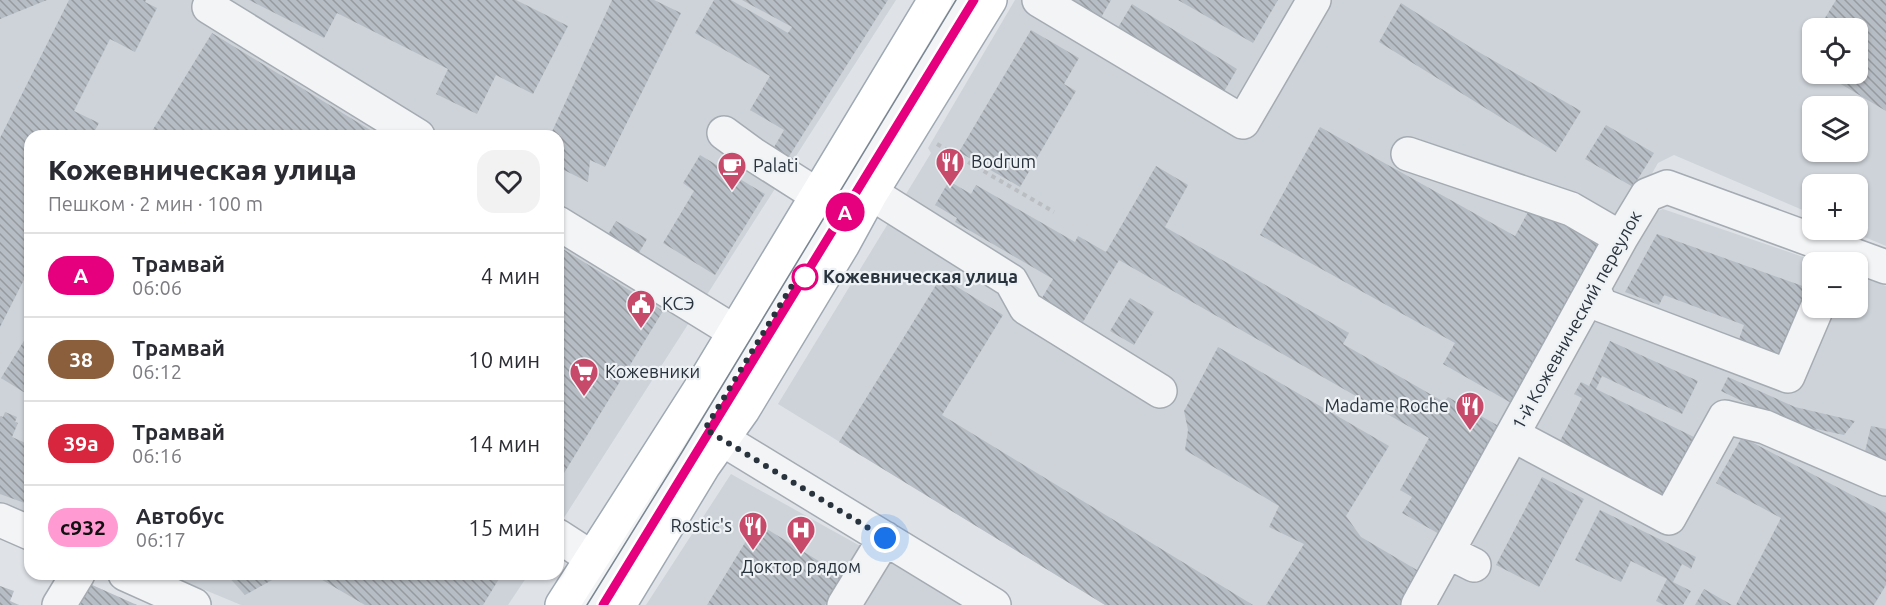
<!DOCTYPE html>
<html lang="ru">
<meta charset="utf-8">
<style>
:root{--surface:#fff;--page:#f2f2f3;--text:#2b2b33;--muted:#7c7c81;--line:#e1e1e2}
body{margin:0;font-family:Ubuntu,sans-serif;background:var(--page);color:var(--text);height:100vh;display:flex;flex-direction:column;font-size:22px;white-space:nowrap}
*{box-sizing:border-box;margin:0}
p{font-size:20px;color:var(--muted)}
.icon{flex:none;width:33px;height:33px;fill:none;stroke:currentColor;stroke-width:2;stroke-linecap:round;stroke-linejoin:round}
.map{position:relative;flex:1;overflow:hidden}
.details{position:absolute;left:24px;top:130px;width:540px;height:450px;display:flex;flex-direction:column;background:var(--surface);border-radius:18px;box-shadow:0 2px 4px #0004}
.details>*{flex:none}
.badge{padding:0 12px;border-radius:20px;font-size:21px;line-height:39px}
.tools{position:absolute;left:1802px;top:18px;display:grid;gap:12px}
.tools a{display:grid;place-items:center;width:66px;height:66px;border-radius:12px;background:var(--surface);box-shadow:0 2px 4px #0004;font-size:30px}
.you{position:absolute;width:30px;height:30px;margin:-15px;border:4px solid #fff;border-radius:50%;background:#1a73e8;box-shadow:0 0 0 9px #1a73e833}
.map>.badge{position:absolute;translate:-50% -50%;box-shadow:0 0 0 3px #fff}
.round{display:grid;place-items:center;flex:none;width:63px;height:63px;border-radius:18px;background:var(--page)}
.overview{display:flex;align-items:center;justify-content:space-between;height:102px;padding:0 24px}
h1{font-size:28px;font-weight:800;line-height:45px}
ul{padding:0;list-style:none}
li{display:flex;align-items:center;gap:18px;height:84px;padding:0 24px;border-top:2px solid var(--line)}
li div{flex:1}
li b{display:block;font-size:22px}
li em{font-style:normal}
li .badge{min-width:66px;font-weight:700;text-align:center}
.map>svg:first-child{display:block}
.built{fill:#cdd3d9;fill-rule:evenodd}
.building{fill:url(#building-back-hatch)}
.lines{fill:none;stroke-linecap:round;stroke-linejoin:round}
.minor-casing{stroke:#a5abb2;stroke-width:36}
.major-casing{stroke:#9fa9b3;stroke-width:36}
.path{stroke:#babec2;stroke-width:4;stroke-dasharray:4.5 4.5;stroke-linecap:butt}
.minor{stroke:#f2f4f6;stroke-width:33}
.major{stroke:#fff;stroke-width:33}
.tram{stroke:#798590;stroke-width:1.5}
.line-casing{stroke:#fff;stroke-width:14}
.line{stroke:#e6007e;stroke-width:9}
.walk{stroke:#29333e;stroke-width:6;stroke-dasharray:0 10.8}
.stop-dot{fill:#fff;stroke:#e6007e;stroke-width:3}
.labels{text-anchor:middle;stroke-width:4.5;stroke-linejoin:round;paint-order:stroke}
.poi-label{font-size:18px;fill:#29333e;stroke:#eef2f5;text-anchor:start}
.stop-label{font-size:18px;font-weight:bold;fill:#29333e;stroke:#eef2f5;text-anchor:start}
.street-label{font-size:18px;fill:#29333e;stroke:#eef2f5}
</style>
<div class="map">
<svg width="1886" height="605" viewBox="0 0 1886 605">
<defs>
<pattern id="building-back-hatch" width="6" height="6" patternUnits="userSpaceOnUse" patternTransform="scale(1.5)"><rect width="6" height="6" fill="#b7bdc4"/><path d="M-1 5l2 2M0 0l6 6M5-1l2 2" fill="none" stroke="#959aa1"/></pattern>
</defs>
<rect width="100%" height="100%" fill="#dfe3e8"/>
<!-- built -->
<path class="built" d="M0 0H896L558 527V136H30V515L0 503Z
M1015 0H1886V246L1848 230H1857V184H1812V214L1674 155 1658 163 1404 605H1105L778 404 931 153 928 148ZM1812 28H1857V74H1812ZM1812 106H1857V152H1812Z
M1663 209 1818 262H1812V308H1857V276L1886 286V605H1429L1649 215Z
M731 474 966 605H646Z
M169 575H528L508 605H241Z"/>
<!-- building -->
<path class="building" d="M0 0H47L0 19Z
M69 0H146L145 2 157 8 135 52 110 39 74 111 99 123 92 136H30V196L25 206 30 208V268L0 327V138Z
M249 0H516L568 26 533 94 496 75 477 114 436 94 448 69 337 13 324 38Z
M612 0H654L681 13 605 167 590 160 588 182 558 167V136H550Z
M714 0H731L788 33 792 27 742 0H888L788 158 773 149 784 130 750 110 770 76 695 33Z
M1064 0H1111L1099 21Z
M1178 0H1278L1253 43Z
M1836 0H1886V111L1824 74H1857V28H1824L1820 26Z
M1401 3 1470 47 1581 111 1556 152 1379 42Z
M1132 4 1237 69 1222 95 1116 31Z
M1031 30 1079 58 1064 84 1076 91 1020 187 959 152Z
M212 33 380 136H149Z
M1606 125 1654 153 1633 187 1585 159Z
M1320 127 1515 236 1533 203 1603 242 1513 404 1443 364 1455 343 1260 235Z
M700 155 765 194 715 275 663 243 694 191 683 183Z
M1156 166 1188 185 1165 227 1349 333 1343 344 1444 402 1448 397 1502 428 1441 535 1402 513 1412 497 1400 490 1429 438 1119 260 1083 322 1042 298 1053 279 955 222 957 218 935 205 949 181 971 194 976 185 1075 242 1078 236 1106 252Z
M616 221 647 239 637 256 606 238Z
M1657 234 1811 289 1783 357 1738 342 1744 325 1664 295 1659 305 1625 292Z
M558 246 663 311 558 483Z
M941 277 1003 315 942 415 1253 605H1105L839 442Z
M1130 298 1154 312 1134 345 1110 331Z
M30 331V396L1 378Z
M1610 341 1698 381 1682 414 1602 376 1596 389 1694 437 1663 496 1559 443 1582 398 1574 394 1581 382 1589 386Z
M1218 347 1389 446 1346 516 1361 537 1422 573 1404 605H1266L1304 544 1269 527 1279 506 1185 450 1188 430 1184 411Z
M1728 377 1795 407 1855 421 1844 435 1788 423 1721 391Z
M5 412 17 417 15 422 18 423 12 437 30 445V505L0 494V416L3 417Z
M1871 426 1886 429V466L1863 460Z
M1742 437 1886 513V585L1874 605H1736L1781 518 1716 483Z
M1542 477 1584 499 1539 587 1496 565Z
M1600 510 1696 557 1691 569 1682 564 1673 582 1691 591 1683 605H1664L1656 601 1667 579 1631 561 1621 582 1575 560Z
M757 523 843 576 825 605H707Z
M226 574H283L245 595Z
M312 574H502L483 605H365Z
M90 584 137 605H80Z
M0 586 14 591 10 601 19 605H0Z
M1704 589 1732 605H1695Z"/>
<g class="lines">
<!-- minor casing -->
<g class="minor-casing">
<path id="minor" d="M1039 0 1243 122 1314 0
M209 7 418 136
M724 133 754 155 817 195
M1408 154 1571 209 1621 238
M871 193 1011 281 1026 308 1160 391
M558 223 735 332
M1594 290 1601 305 1788 376 1817 308
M699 425 994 605
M1513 435 1669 518 1725 417 1765 427 1886 479
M0 520 30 533
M558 536 592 558
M1448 552 1474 565
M125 574 194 605
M59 605 78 574
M596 605 966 0
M844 605 885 538
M1418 605 1621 238 1647 195 1667 187 1886 267"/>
</g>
<!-- major casing -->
<g class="major-casing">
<path id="major" d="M562 605 702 386 935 0
M619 605 704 465 743 410 842 246 871 193 990 0"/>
</g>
<!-- path -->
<path class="path" d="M937 144 1054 212"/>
<!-- minor -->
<use href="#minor" class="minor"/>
<!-- major -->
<use href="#major" class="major"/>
<!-- tram -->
<path class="tram" d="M587 605 682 452 956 0
M603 605 710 432 974 0"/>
</g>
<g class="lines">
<!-- line casing -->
<g class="line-casing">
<path id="line" d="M603 605 974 0"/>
</g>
<!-- line -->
<use href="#line" class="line"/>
<!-- walk -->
<path class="walk" d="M805 277 799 274 705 429 885 538"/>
</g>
<!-- icons -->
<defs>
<g id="restaurant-pin" transform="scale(1.5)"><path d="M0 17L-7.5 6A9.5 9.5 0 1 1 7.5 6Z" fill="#c74a6a" stroke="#eef2f5"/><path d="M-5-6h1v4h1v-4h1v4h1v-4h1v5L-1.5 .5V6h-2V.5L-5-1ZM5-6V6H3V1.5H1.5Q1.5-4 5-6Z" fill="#fff"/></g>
<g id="cafe-pin" transform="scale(1.5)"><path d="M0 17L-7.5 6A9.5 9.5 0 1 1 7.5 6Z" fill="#c74a6a" stroke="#eef2f5"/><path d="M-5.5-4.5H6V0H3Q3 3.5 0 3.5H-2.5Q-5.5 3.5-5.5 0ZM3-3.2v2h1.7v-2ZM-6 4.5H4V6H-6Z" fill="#fff"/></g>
<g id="civic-pin" transform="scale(1.5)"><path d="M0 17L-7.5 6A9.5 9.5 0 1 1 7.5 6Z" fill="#c74a6a" stroke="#eef2f5"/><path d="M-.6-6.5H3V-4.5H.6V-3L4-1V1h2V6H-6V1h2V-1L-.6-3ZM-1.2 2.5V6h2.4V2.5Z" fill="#fff"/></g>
<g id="supermarket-pin" transform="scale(1.5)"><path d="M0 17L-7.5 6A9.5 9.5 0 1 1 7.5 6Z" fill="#c74a6a" stroke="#eef2f5"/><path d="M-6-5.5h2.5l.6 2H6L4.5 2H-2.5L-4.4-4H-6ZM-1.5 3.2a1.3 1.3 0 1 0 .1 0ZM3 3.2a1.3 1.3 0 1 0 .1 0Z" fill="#fff"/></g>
<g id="hospital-pin" transform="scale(1.5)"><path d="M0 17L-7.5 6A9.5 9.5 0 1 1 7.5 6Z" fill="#c74a6a" stroke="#eef2f5"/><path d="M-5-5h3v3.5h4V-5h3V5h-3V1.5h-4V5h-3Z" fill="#fff"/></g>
</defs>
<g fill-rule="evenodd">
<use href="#restaurant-pin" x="950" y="162"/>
<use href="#cafe-pin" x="732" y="166"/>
<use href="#civic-pin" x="641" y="304"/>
<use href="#supermarket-pin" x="584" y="372"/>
<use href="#restaurant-pin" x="1470" y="406"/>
<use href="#restaurant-pin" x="753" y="526"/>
<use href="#hospital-pin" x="801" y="530"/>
</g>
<!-- markers -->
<circle class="stop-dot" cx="805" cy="277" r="12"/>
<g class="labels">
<!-- poi labels -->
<g class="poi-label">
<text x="971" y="168">Bodrum</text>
<text x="753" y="172">Palati</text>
<text x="662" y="310">КСЭ</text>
<text x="605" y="378">Кожевники</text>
<text x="1449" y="412" text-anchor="end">Madame Roche</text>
<text x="732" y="532" text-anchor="end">Rostic's</text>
<text x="801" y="573" text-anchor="middle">Доктор рядом</text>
</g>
<!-- stop labels -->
<g class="stop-label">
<text x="823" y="283">Кожевническая улица</text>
</g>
<!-- street labels -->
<g class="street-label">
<text transform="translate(1577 320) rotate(-61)" y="6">1-й Кожевнический переулок</text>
</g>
</g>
</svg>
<div class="tools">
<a><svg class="icon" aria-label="locate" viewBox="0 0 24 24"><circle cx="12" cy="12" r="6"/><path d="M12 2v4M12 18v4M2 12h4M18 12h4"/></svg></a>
<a><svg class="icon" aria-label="layers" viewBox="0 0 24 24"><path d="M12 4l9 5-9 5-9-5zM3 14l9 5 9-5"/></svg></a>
<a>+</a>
<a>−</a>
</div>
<div class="you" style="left:885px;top:538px"></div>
<b class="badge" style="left:845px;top:212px;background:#e6007e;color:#fff">А</b>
<section class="details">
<div class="overview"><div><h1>Кожевническая улица</h1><p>Пешком · 2 мин · 100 m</p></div><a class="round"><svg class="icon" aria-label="heart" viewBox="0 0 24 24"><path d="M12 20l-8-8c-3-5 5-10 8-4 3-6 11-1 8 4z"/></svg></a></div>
<ul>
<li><span class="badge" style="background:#e6007e;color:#fff">А</span><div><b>Трамвай</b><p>06:06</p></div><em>4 мин</em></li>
<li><span class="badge" style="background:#8b5e3c;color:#fff">38</span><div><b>Трамвай</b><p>06:12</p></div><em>10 мин</em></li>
<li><span class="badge" style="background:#d7263d;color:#fff">39а</span><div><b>Трамвай</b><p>06:16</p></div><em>14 мин</em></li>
<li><span class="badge" style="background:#ff9ad2;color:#111">с932</span><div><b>Автобус</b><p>06:17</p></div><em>15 мин</em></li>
</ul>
</section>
</div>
